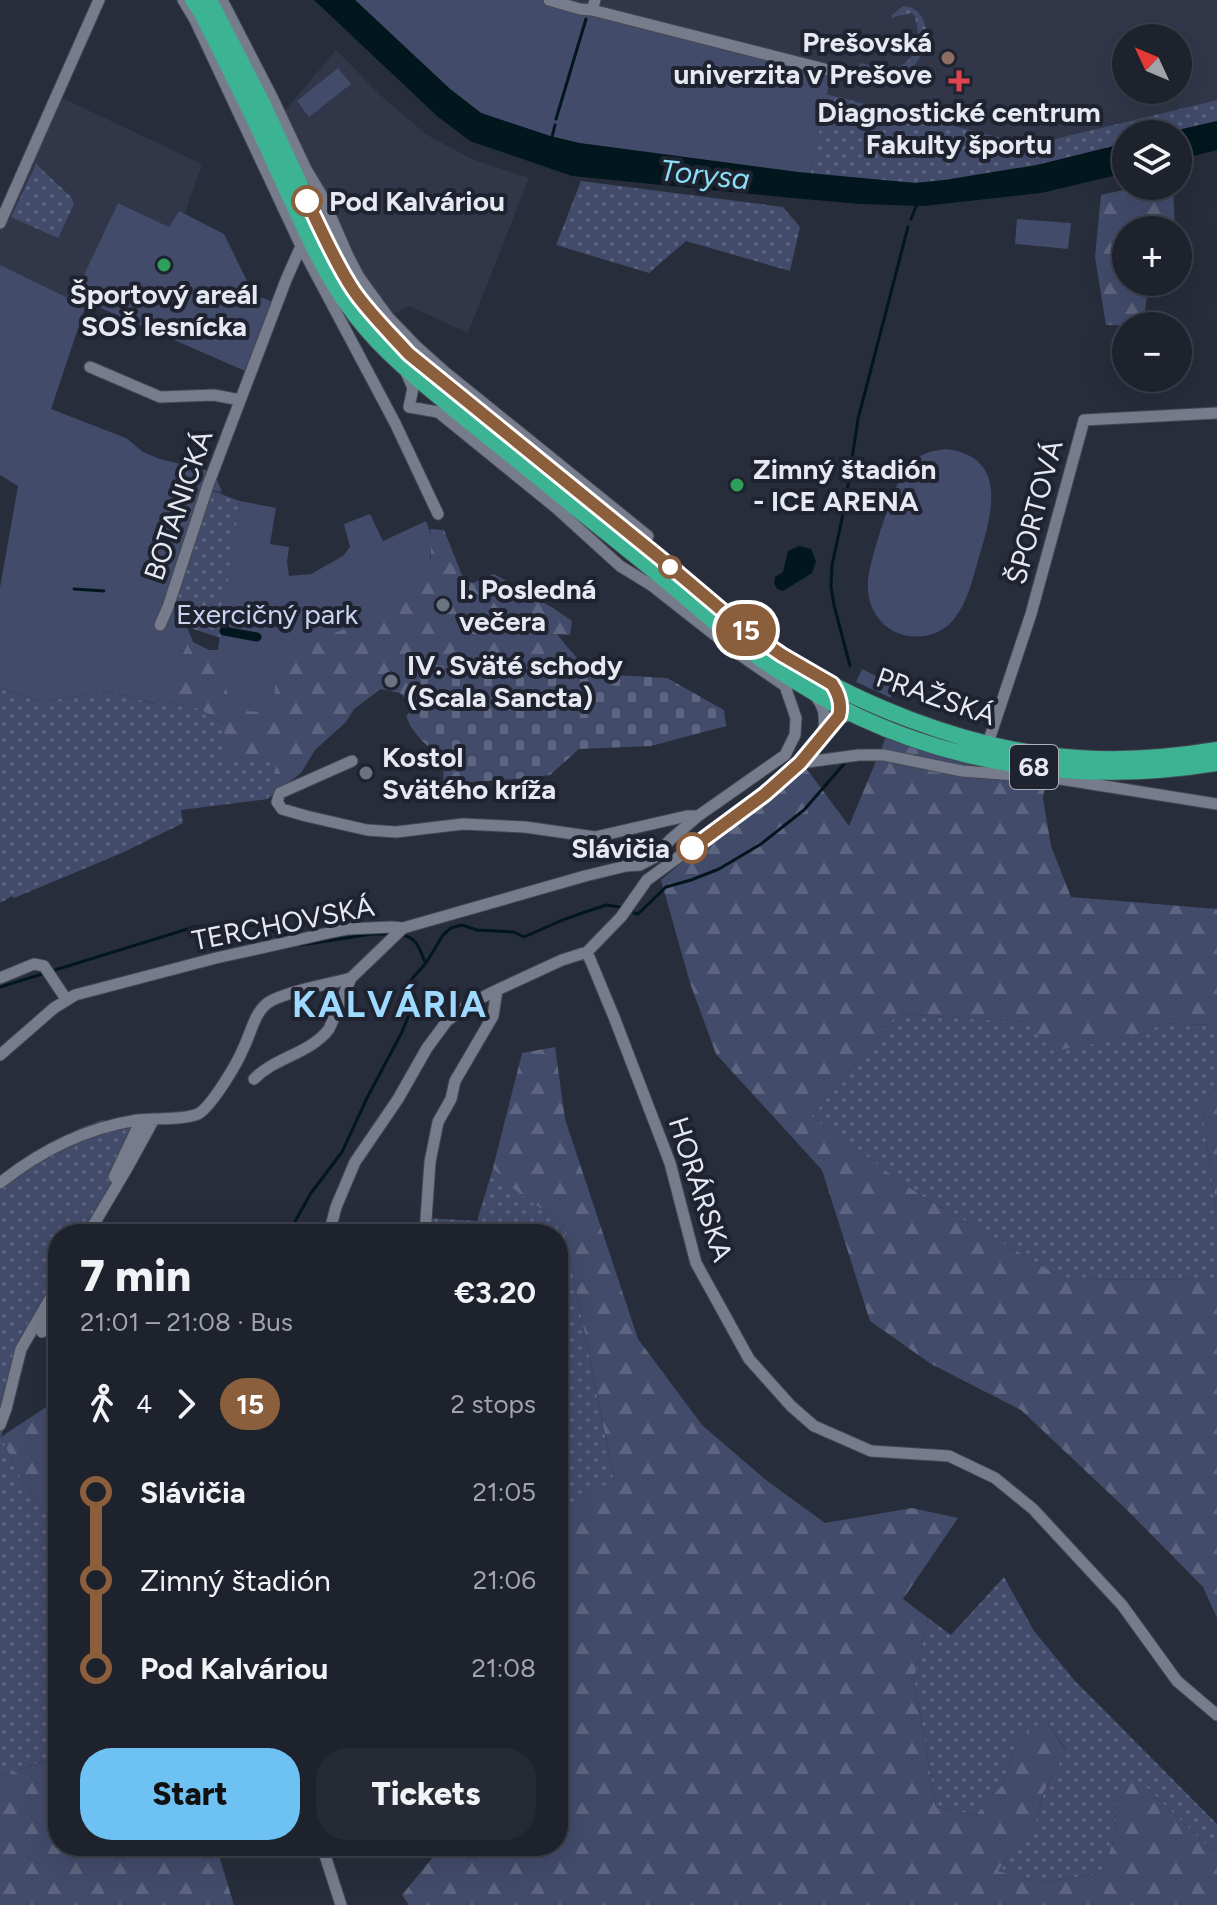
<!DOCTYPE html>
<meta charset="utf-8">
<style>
:root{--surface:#1e222c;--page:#262a34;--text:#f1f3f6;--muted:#a1a4a9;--line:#3c3f48;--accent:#6ec2f3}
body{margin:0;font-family:Figtree,sans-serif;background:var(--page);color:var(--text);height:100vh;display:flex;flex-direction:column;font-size:30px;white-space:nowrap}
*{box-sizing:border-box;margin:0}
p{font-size:26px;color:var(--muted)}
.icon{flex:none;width:44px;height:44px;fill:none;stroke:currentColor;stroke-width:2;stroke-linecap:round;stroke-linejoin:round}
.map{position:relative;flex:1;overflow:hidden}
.sheet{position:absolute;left:48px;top:1224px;width:520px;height:632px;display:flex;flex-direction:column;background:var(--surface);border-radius:32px;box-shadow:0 8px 32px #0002,0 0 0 2px var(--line)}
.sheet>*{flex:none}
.badge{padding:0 16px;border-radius:26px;font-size:28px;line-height:52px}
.needle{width:52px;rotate:314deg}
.fabs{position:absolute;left:1112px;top:24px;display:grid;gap:16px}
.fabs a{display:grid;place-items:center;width:80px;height:80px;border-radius:50%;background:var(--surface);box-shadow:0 8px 32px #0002,0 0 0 2px var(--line);font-size:40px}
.map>.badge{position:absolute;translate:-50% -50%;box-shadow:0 0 0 4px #fff}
.legs{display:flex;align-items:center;gap:12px;height:88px;padding:0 32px;font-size:26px}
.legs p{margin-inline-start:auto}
.head{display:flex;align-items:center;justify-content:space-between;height:136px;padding:0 32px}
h1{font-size:44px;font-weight:800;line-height:60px}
.button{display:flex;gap:16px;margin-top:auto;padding:16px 32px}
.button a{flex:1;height:92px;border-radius:32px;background:var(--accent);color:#111;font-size:32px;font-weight:800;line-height:92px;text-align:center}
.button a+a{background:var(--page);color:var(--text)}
ul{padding:0 32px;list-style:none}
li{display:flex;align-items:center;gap:28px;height:88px;font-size:30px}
li i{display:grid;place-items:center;width:12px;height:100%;margin:0 10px;background:currentColor}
li i::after{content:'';width:20px;height:20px;margin:-10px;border:6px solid;border-radius:50%;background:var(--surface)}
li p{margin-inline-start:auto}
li:first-child i{background:linear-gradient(#0000 50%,currentColor 0)}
li:last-child i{background:linear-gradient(currentColor 50%,#0000 0)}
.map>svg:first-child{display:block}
.built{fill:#313749;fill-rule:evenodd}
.grass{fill:url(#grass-dots)}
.forest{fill:url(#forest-firs)}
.cemetery{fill:url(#cemetery-stones)}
.park{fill:#424b6a}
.water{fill:#01171d}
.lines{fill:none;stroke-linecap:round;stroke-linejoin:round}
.stream{stroke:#01171d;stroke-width:3}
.canal{stroke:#01171d;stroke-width:9}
.street-casing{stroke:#444853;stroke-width:13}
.primary-casing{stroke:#444853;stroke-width:18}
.street{stroke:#777c8c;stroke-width:11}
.primary{stroke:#3cb494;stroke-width:16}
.line-1-casing{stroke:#fff;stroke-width:18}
.line-1{stroke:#8b5e3c;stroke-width:12}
.education-dot{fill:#8d6e63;stroke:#1f2330;stroke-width:3}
.health-dot{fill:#e0444e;stroke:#1f2330;stroke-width:3}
.stop-1-dot{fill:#fff;stroke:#8b5e3c;stroke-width:4}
.leisure-dot{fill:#2e9e5b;stroke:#1f2330;stroke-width:3}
.worship-dot{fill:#6b7280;stroke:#1f2330;stroke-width:3}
.labels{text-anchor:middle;stroke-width:8;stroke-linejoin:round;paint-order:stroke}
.shield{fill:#1f2330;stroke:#aaaeb8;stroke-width:2}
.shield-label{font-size:26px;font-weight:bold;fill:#e6e9f2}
.poi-label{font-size:28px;font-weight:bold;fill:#e6e9f2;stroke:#1f2330;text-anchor:start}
.stop-label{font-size:28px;font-weight:bold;fill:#e6e9f2;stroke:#1f2330;text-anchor:start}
.street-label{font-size:28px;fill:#e6e9f2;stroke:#1f2330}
.park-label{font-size:28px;fill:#c9d3f2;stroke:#1f2330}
.water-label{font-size:30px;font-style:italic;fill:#89dff6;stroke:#1f2330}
.district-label{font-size:36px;font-weight:bold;letter-spacing:2px;fill:#9edaff;stroke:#1f2330}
</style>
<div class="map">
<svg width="1217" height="1905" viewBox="0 0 1217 1905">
<defs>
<pattern id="grass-dots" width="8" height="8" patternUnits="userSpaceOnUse" patternTransform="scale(2)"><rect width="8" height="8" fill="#424b6a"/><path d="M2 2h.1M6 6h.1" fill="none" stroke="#5d6580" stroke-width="1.8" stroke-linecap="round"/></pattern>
<pattern id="forest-firs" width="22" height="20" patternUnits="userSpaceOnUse" patternTransform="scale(2)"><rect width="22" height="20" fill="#424b6a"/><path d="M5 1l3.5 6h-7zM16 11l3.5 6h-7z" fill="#5d6580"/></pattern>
<pattern id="cemetery-stones" width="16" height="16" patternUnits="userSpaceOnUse" patternTransform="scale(2)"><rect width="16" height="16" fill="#424b6a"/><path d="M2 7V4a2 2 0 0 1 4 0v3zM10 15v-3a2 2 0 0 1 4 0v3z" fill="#5d6580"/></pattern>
</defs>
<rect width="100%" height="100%" fill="#282d3b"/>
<!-- built -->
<path class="built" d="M563 0H1217V100L1030 145 826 94 831 75ZM1126 38H1178V90H1126Z
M336 50 379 94 427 135 472 159 529 178 468 333 409 306 388 317 359 277 283 113Z
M58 96 202 164 185 213 178 211 171 228 118 203 72 300 0 266V223Z"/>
<!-- grass -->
<path class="grass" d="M903 6C948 9 924 107 859 66L860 63C871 65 882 70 893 68 918 63 922 35 914 15L911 13C905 16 900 14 893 18L891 16Z
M826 94 1030 145 1217 100V121L1161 134H1126V143L1037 165 945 180 915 183 810 174Z
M36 164 71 197 74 204 58 238 11 217Z
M581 181 783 207 800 227 790 271 686 241 649 273 556 245Z
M208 490C221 492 228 498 240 501L221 638 187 627 173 610Z
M0 688 41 702 109 691 156 704 158 701 198 708 279 759 268 799 181 810 183 823 124 852 14 898 12 896 0 903Z
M897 1014 1026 1022 1138 1036 1164 1023 1211 1025 1217 1029V1085L1202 1104 1217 1219V1280L1065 1279 920 1195 811 1117Z
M102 1120 136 1124 129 1149 84 1234H58V1283L23 1352 1 1437 21 1478 51 1521 58 1541V1783L53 1785 49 1759 0 1777V1182L47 1145 78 1129Z
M493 1168 512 1188 563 1224 614 1481 558 1512V1234H427L426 1218 477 1221Z
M1004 1577 1034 1631 1075 1681 1217 1824V1847L1211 1850 1147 1788 1115 1792 1116 1834 1101 1874 1042 1882 998 1871 1015 1846 1035 1825 1042 1797 1066 1750 1048 1723 1020 1737 1002 1785 976 1815 936 1807 914 1679 928 1618 951 1635Z"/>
<!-- forest -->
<path class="forest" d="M1142 186H1173L1175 230H1126V282H1149L1143 326 1106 325 1095 257 1101 195Z
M430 529 444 530 464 580 473 583 494 574 553 608 572 621 570 635 557 634C568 649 579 659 590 674L417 664 424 698 414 708 400 693 381 689 354 709 346 722 315 750 301 773 268 799 278 759 226 761 224 724 198 708 158 701 187 645V627L193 642 209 650H246L431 558Z
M886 737 956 758 1048 771 1043 798 1051 846 1071 897 1217 909V1029L1211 1025 1164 1023 1138 1036 1053 1051 1026 1022 897 1014 811 1117 920 1195 1065 1279 1217 1280V1618L1203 1587 1127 1510 1021 1410 931 1364 870 1321 822 1170 716 1054 690 983 661 880 801 761 849 826Z
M555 1047 565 1119 638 1339 702 1425 766 1480 825 1523 912 1508 958 1518 903 1599 928 1618 914 1679 936 1807 976 1815 1002 1785 1020 1737 1048 1723 1066 1751 1042 1796 1035 1825 1015 1846 998 1871 1042 1882 1101 1874 1116 1834 1115 1792 1131 1783 1147 1788 1211 1850 1217 1847V1905H409L402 1895 442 1846H558V1512L614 1480 563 1224 512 1188 493 1168 522 1053Z
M1217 1085V1219L1202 1104Z
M58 1399V1541L51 1521 21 1478 1 1437Z
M50 1759 53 1784 58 1783V1846H216L234 1905H0V1777Z"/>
<!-- cemetery -->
<path class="cemetery" d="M417 664 667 678 724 710 726 726 651 746 579 749 550 775 529 778 443 784 444 757C427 748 413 734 406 716L424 698Z"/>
<!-- park -->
<path class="park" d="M355 0H563L831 74 810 174 579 143 550 136 481 113 450 89Z
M338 68 351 84 309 117 297 101Z
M118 203 169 227 179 211 224 234 254 295 279 304 252 374 87 302 51 409 126 438 143 452 160 459 214 472 222 492 209 490 173 609 187 627V645L157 704 109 691 41 702 0 688V588L18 486 0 475V265L72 300Z
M1017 219 1071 223 1068 249 1015 244Z
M947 449C1010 458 991 516 979 557 973 577 968 602 954 619 934 644 893 642 876 615 869 604 867 592 868 579 871 557 894 481 909 465 919 454 932 450 947 449Z
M240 501 276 508 270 544 289 547 287 562 289 576 311 574 343 556 350 547 344 524 370 514 383 541 426 521C434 539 433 564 420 580 418 583 414 585 411 588 379 621 321 637 279 656L272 713 234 710 216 663Z
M862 669 876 676 902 672 891 698 856 682Z"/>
<!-- water -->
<path class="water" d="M314 0H355L450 89 481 113 550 136 579 143 798 172 915 183 945 180 1037 165 1126 143V173L1041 193 924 206 861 204 781 197 572 176 470 141 437 116Z
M1217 121V150L1178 160V134H1161Z
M799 546 811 549 816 561 812 573 783 591 777 589 774 583 775 577 783 572 788 551Z"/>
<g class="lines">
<!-- stream -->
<path class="stream" d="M556 119 586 19
M552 137 555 125
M911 219 917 204
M74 589 104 591
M850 666 834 605 831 587 832 565 845 505 858 419 908 227
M634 913 638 914 666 887 691 880 719 869 761 844 804 810 844 764
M401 935C417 937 419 948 425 962
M298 943 301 945 372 934H393
M0 987 194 927 257 925 289 936
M288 1234 311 1193 342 1152 367 1098 402 1032 410 1012 404 994V988L426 963 443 935 451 928 462 925 477 930 514 932 524 937 565 919 606 905 620 907"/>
<!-- canal -->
<path class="canal" d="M224 631 257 637"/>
<!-- street casing -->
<g class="street-casing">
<path id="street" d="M183 0 195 20 301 246 395 423 438 514
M222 0 273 99 306 169 321 194 348 256 359 277 388 317 416 346 445 372 648 536
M549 0 580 9 592 10
M595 0 592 10 832 71
M0 223 99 0
M90 367 160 397 214 395 240 400
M160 625 168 607 208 485 286 280 301 246
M814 694C825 708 825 714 824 731
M988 743 1031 614 1084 420 1217 413
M352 761 280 793 277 802 282 809 306 816 367 830 396 832 463 824 525 827 595 837 687 816H697
M800 763 859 755H884L962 771 1054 778 1217 804
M587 952 614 1017 670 1163 696 1263 749 1359 791 1406 814 1426 871 1451 949 1456 995 1478 1033 1509 1122 1605 1177 1681 1217 1715
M0 978 34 964 44 966 66 999
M0 1055 54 1008 75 995 216 958 328 933 347 929 391 927 403 928 585 876 626 866 640 865 655 857 670 840 698 816 785 755 795 735 796 718 785 686 740 655 651 585 620 566 555 507 438 412 409 407 413 388 406 372
M254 1079C275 1057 310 1054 329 1029L351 978 403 928
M114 1177 141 1120
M0 1183C40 1151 87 1128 137 1120 154 1118 184 1120 198 1114 211 1107 237 1064 243 1049 251 1034 254 1012 269 1002 287 991 330 984 351 978
M88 1234 126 1170 154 1119
M329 1234 336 1207 355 1162 398 1099 427 1048 447 1021 469 1004 497 990 562 960 587 952 621 917 647 880 765 794 800 763 824 731 836 720 849 715H853
M425 1234 430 1162 438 1122 451 1099 455 1081 493 1016 497 990
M42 1332 58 1306
M0 1425 6 1409 21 1349 58 1285
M322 1846 341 1905"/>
</g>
<!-- primary casing -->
<g class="primary-casing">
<path id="primary" d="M193 0 202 13C227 64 253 114 276 166 300 217 321 271 356 316 386 355 426 386 464 417 500 446 535 474 570 503 607 533 644 562 681 593 712 619 742 647 776 669 803 686 830 703 859 717 970 769 1097 783 1217 763
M209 0 263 105 328 246 354 290 376 318 409 354 435 376C503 433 573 488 642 544 687 581 730 620 779 653 854 704 964 746 1054 756 1108 762 1163 759 1217 750"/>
</g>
<!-- street -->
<use href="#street" class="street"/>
<!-- primary -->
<use href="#primary" class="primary"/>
</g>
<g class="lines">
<!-- line-1 casing -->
<g class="line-1-casing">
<path id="line-1" d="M307 201C322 231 335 263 354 291 370 314 390 333 409 354L660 558 744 629 782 655 832 684C838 693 842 705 839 716L800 763 765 794 692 848"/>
</g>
<!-- line-1 -->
<use href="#line-1" class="line-1"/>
</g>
<!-- markers -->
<circle class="education-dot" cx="948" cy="58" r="8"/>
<path class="health-dot" d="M955 69h8v8h8v8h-8v8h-8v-8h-8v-8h8z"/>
<g class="stop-1-dot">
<circle cx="307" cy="201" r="14"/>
<circle cx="670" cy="567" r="10"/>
<circle cx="692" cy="848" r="14"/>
</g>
<g class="leisure-dot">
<circle cx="164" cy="265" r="8"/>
<circle cx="737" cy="485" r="8"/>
</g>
<g class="worship-dot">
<circle cx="443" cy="605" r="8"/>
<circle cx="391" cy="681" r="8"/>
<circle cx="366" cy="773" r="8"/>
</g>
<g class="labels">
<!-- shield labels -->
<rect class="shield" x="1010" y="745" width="48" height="44" rx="6"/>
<g class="shield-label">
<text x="1034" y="776">68</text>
</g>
<!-- poi labels -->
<g class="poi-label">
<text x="932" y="52" text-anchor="end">Prešovská<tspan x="932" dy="32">univerzita v Prešove</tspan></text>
<text x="959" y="122" text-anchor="middle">Diagnostické centrum<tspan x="959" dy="32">Fakulty športu</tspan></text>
<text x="164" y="304" text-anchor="middle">Športový areál<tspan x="164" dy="32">SOŠ lesnícka</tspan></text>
<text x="753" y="479">Zimný štadión<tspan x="753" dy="32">- ICE ARENA</tspan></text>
<text x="459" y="599">I. Posledná<tspan x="459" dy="32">večera</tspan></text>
<text x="407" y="675">IV. Sväté schody<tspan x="407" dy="32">(Scala Sancta)</tspan></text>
<text x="382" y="767">Kostol<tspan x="382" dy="32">Svätého kríža</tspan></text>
</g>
<!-- stop labels -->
<g class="stop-label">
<text x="329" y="211">Pod Kalváriou</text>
<text x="670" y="858" text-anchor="end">Slávičia</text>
</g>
<!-- street labels -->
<g class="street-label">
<text transform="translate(178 505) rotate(-71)" y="10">BOTANICKÁ</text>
<text transform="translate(1034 512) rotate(-75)" y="10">ŠPORTOVÁ</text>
<text transform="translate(936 696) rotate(19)" y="10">PRAŽSKÁ</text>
<text transform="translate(283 923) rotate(-11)" y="10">TERCHOVSKÁ</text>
<text transform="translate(701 1189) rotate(72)" y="10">HORÁRSKA</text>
</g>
<!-- park labels -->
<g class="park-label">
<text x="267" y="624">Exercičný park</text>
</g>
<!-- water labels -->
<g class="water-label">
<text transform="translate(705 175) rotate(6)" y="10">Torysa</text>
</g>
<!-- district labels -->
<g class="district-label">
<text x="390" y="1017">KALVÁRIA</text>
</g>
</g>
</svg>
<div class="fabs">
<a><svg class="needle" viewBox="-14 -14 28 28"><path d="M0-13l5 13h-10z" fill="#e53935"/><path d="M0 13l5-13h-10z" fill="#a1a4a9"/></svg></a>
<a><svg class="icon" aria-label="layers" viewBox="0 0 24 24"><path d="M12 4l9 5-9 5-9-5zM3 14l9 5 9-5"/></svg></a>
<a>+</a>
<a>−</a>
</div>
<b class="badge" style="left:746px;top:630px;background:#8b5e3c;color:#fff">15</b>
<section class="sheet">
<div class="head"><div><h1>7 min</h1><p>21:01 – 21:08 · Bus</p></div><b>€3.20</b></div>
<div class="legs"><svg class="icon" aria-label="walk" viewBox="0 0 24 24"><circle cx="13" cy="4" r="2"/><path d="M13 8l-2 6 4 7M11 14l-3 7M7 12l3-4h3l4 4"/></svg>4<svg class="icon" aria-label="forward" viewBox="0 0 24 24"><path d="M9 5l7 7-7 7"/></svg><b class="badge" style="background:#8b5e3c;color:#fff">15</b><p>2 stops</p></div>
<ul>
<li><i style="color:#8b5e3c"></i><b>Slávičia</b><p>21:05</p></li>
<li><i style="color:#8b5e3c"></i><span>Zimný štadión</span><p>21:06</p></li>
<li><i style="color:#8b5e3c"></i><b>Pod Kalváriou</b><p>21:08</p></li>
</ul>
<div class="button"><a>Start</a><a>Tickets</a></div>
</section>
</div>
